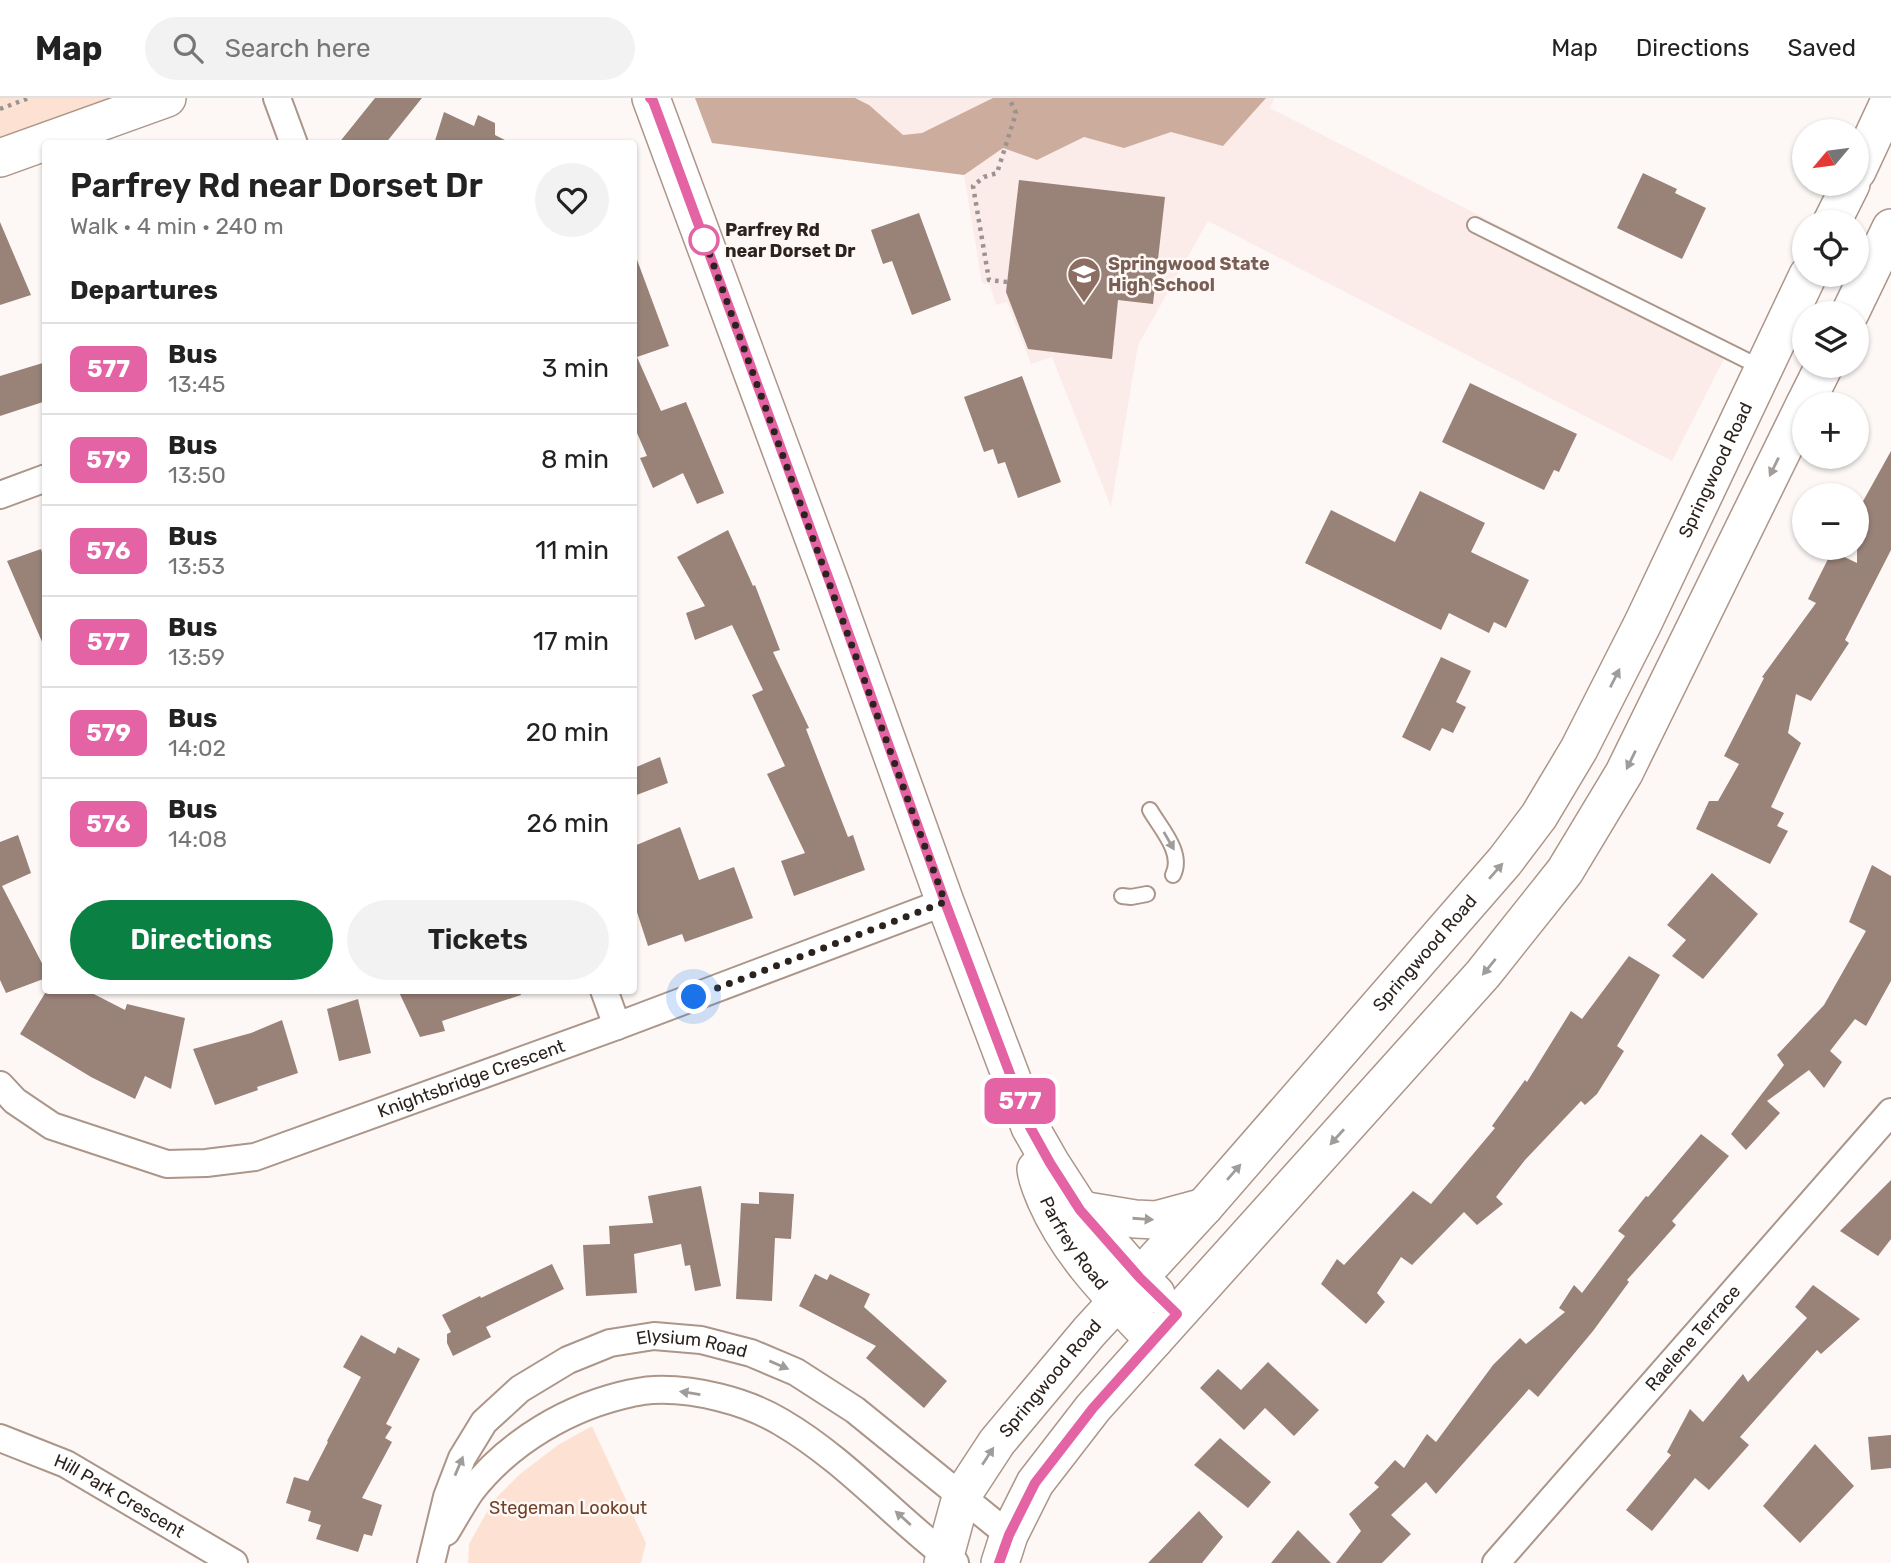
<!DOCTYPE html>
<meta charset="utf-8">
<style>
:root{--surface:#fff;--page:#f2f2f2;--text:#222;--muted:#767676;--line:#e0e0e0;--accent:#0b8043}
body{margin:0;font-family:Rubik,sans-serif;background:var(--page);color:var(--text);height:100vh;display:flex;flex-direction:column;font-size:26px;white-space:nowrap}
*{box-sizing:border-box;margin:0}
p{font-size:23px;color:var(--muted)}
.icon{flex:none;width:38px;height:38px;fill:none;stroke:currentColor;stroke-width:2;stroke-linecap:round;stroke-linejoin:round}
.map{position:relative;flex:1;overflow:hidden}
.sheet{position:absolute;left:42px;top:42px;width:595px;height:854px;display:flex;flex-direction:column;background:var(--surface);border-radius:7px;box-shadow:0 2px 5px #0004}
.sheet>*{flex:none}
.badge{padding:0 14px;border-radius:10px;font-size:24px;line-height:46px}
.needle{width:46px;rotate:241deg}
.buttons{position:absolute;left:1792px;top:21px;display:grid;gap:14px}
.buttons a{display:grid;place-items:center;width:77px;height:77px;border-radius:50%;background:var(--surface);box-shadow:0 2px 5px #0004;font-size:35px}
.you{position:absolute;width:35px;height:35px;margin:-18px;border:5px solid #fff;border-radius:50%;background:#1a73e8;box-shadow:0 0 0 10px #1a73e833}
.map>.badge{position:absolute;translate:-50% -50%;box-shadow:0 0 0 4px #fff}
h2{padding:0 28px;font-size:26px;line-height:63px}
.round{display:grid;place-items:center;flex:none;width:74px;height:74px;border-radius:37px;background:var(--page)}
.head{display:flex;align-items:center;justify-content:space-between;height:119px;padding:0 28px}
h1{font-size:33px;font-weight:600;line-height:52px}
.action{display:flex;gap:14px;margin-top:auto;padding:14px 28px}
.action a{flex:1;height:80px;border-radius:42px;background:var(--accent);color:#fff;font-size:28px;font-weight:600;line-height:80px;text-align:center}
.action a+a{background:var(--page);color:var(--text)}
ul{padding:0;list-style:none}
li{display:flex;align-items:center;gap:21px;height:91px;padding:0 28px;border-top:2px solid var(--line)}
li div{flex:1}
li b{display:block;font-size:26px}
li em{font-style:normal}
li .badge{min-width:77px;font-weight:700;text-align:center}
header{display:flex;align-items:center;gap:42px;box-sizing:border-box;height:98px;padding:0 35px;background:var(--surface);border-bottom:2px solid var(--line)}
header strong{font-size:33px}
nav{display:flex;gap:38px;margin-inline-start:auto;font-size:24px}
.search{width:490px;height:63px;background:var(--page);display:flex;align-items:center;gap:18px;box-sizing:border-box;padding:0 24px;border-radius:38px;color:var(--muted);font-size:26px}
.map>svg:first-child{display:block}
.education{fill:#fbebe9}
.green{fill:#fde2d4}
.forest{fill:#ccac9c}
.building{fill:#998278}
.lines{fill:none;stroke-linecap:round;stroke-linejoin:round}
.service-casing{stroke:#ac9589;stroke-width:18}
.minor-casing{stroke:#ac9589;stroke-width:30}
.secondary-casing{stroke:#ac9589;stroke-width:40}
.path{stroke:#9a9390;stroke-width:4.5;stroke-dasharray:3.5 5;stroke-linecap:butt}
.service{stroke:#fff;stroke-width:14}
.minor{stroke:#fff;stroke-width:26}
.secondary{stroke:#fff;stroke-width:37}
.oneway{fill:#a09c9a}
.line-casing{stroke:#fff;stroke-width:16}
.line{stroke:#e463a4;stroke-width:10}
.walk{stroke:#2c231e;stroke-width:7;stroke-dasharray:0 12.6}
.stop-dot{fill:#fff;stroke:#e463a4;stroke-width:3.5}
.labels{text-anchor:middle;stroke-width:5;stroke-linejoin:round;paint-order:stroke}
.stop-label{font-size:18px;font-weight:bold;fill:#2c231e;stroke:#fdf8f6;text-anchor:start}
.education-label{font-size:18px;font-weight:bold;fill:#785e54;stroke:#fdf8f6;text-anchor:start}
.street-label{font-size:18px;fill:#2c231e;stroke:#fdf8f6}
.park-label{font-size:18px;fill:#6f4128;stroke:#fdf8f6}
</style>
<header>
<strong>Map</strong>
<div class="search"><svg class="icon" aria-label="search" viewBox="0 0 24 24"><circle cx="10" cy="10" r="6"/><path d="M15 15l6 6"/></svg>Search here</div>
<nav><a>Map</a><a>Directions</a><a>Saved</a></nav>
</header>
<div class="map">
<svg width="1891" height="1465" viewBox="0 0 1891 1465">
<rect width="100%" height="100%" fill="#fdf8f6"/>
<!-- education -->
<path class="education" d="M695 0H1274L1270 10 1731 247 1672 363 1208 123 1138 247 1111 409 1052 259 1031 266 1007 204 996 207 990 187 982 185 964 77 712 45Z"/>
<!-- green -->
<path class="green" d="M0 0H115L0 42Z
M592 1328 646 1445 641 1465H468L469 1446 493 1403 520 1376 558 1347Z"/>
<!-- forest -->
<path class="forest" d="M695 0H855L869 7 903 37 922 35 993 0H1266L1223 48 1171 34 1124 50 1084 39 1037 62 1003 50 964 77 712 45Z"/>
<!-- building -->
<path class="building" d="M375 0H422L385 46H338Z
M444 14 474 28 478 17 495 25V37L513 46H434Z
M1643 75 1677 91 1675 95 1706 110 1682 161 1617 130Z
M1019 82 1165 99 1153 206 1118 202 1112 261 1028 251 1006 194Z
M919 115 951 202 912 217 892 163 883 166 871 132Z
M0 124 31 197 0 207Z
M636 159 669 248 637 259 661 313 686 304 724 395 697 406 683 375 653 390 640 360 647 358 634 328V160Z
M46 264V303L0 318V278Z
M1022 278 1061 384 1018 400 1005 364 998 366 993 351 984 354 964 299Z
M1470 285 1577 336 1559 374 1554 372 1544 392 1442 344Z
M1891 353V452L1845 542 1849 545 1811 603 1796 596 1788 635 1801 645 1771 709 1784 715 1777 728 1788 733 1770 766 1696 731 1709 703H1718L1739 666 1724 658 1764 580 1762 579 1816 505 1808 501 1832 453 1857 465V414Z
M1420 393 1485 425 1471 454 1529 482 1506 530 1494 524 1489 535 1449 515 1441 532 1305 465 1331 412 1395 444Z
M728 432 753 488 755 487 780 552 773 554 809 630 806 631 848 739 853 737 865 772 794 798 781 763 805 755 767 676 785 668 752 597 763 592 732 527 695 542 686 515 705 508 677 459Z
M41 451 46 467V553L7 463Z
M1441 559 1471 573 1456 604 1466 609 1453 635 1442 630 1430 653 1402 639Z
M660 659 668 685 634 698V670Z
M680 729 699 782 734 769 753 820 685 844 682 836 648 848 634 805V748Z
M18 737 31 775 2 788 46 873V880L6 895 0 882V744Z
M1872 767 1891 778V883L1866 928 1855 921 1830 953 1842 964 1824 990 1809 972 1767 1003 1780 1015 1746 1052 1731 1036 1784 967 1777 957 1824 907 1866 833 1849 824Z
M1712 775 1758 816 1703 881 1672 858 1686 842 1667 827Z
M1629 858 1660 877 1617 948 1624 953 1597 996 1585 1007 1581 1003 1525 1062 1496 1099 1503 1106 1477 1127 1464 1114 1412 1167 1401 1159 1377 1195 1385 1204 1366 1226 1321 1186 1337 1161 1344 1167 1413 1093 1431 1106 1495 1030 1492 1028 1525 982 1527 984 1571 913 1582 921Z
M47 892H86L125 912 127 906 185 920 171 991 145 978 135 1001 91 979 20 936Z
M398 892H520L521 897 442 923 445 933 420 939Z
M358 901 371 955 339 963 327 911Z
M282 922 298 975 257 989 258 992 215 1007 193 951 251 935Z
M1701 1036 1729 1058 1672 1123 1676 1127 1627 1182 1629 1184 1593 1233 1538 1299 1529 1291 1436 1396 1426 1384 1391 1417 1411 1436 1382 1465H1336L1361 1433 1349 1416 1379 1389 1374 1385 1395 1362 1404 1370 1427 1336 1436 1344 1493 1267 1520 1240 1526 1246 1565 1214 1559 1210 1574 1187 1582 1195 1625 1138 1618 1133 1646 1098 1648 1099Z
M1891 1082V1141L1878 1158 1840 1133Z
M701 1088 721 1188 695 1193 690 1167 685 1168 681 1146 634 1156 637 1195 586 1198 583 1147 610 1146 609 1128 653 1125 648 1098Z
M759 1094 794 1096 791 1141 775 1140 772 1203 736 1201 741 1105 759 1106Z
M552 1166 564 1191 486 1229 491 1239 453 1258 447 1245V1236L451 1234 442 1217 480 1198 481 1200Z
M815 1176 827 1182 830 1176 870 1196 864 1209 947 1283 924 1310 866 1260 876 1248 799 1208Z
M1813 1187 1860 1221 1821 1256 1817 1252 1740 1339 1749 1347 1709 1392 1695 1380 1652 1433 1626 1412 1671 1357 1667 1354 1690 1311 1703 1324 1743 1276 1748 1284 1807 1220 1795 1209Z
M361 1237 395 1256 398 1249 420 1261 386 1326 392 1329 385 1340 392 1344 362 1400 382 1407 372 1438 364 1436 358 1454 316 1441 321 1427 308 1423 311 1413 286 1405 294 1379 308 1383 328 1344 327 1343 361 1279 343 1269Z
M1268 1264 1319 1312 1294 1338 1265 1310 1244 1332 1200 1290 1218 1271 1241 1292Z
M1891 1337V1370L1871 1372 1868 1339Z
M1220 1340 1271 1384 1248 1410 1194 1367Z
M1815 1346 1854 1388 1800 1445 1763 1408Z
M1199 1413 1223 1439 1202 1465H1148Z
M1298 1432 1331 1465H1271Z"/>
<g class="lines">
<!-- service casing -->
<g class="service-casing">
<path id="service" d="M1475 127 1762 270
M1150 712C1161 731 1184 755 1173 777
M1122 798 1131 799 1147 796"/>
</g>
<!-- minor casing -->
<g class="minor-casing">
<g id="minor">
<path d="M277 0 294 46"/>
<path d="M0 397 46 380"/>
<path d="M604 892 617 928"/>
<path id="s1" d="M0 987 15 1003 52 1028 167 1066 206 1065 255 1059 617 928 945 804"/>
<path id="s2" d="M0 1340 66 1366 234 1465"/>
<path d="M446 1434C454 1421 462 1406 471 1393 510 1343 570 1308 632 1295 639 1294 646 1292 653 1292 694 1290 746 1303 781 1324 846 1362 895 1420 955 1465"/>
<path id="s3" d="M431 1465 447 1399 462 1360 484 1324 520 1291 568 1262 610 1245 654 1238 701 1242 751 1255 796 1274 855 1312 1009 1437"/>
<path id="s4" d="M1496 1465 1891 1014"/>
</g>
</g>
<!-- secondary casing -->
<g class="secondary-casing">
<g id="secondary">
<path d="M651 0 831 487 945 804 1030 1029 1050 1064 1081 1112 1140 1180 1156 1196"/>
<path d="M0 60 167 0"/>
<path d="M1857 73 1891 0"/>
<path d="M1832 124 1851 86"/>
<path d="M1850 215 1891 130"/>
<path d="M1805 306 1824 268"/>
<path id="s5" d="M1036 1071C1037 1082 1042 1092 1046 1102 1070 1157 1113 1199 1154 1242"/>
<path d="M1081 1112 1135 1121 1156 1122 1204 1109"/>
<path id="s6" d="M943 1465 961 1399 997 1344 1089 1234 1204 1109 1505 763 1539 718 1579 651 1643 525 1808 177"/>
<path d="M1000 1465 1009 1437 1035 1385 1093 1310 1483 876 1565 773 1624 675 1804 308"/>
</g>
</g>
<!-- path -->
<path class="path" d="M0 11 29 0
M1007 184 989 182 973 88 984 79 997 75 1016 15 1009 0"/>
<!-- service -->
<use href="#service" class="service"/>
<!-- minor -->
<use href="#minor" class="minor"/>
<!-- secondary -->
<use href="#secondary" class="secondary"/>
</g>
<!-- one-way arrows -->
<defs><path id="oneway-solid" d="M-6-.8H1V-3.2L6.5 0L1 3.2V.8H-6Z" transform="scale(1.75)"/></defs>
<g class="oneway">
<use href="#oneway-solid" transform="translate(1774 369) rotate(116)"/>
<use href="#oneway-solid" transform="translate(1615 580) rotate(-63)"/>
<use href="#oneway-solid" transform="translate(1631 662) rotate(116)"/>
<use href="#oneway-solid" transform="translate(1169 743) rotate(60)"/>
<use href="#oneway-solid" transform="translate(1496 773) rotate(-49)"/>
<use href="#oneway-solid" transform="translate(1489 869) rotate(129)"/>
<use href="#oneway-solid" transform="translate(1337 1039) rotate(132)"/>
<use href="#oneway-solid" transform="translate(1234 1074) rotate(-49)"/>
<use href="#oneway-solid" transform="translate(1143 1121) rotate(4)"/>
<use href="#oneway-solid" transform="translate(779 1267) rotate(23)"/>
<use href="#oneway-solid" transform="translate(690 1295) rotate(-171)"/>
<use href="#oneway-solid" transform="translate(988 1358) rotate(-57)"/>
<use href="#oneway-solid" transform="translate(459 1368) rotate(-67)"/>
<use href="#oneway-solid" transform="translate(903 1420) rotate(-138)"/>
</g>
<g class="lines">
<!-- line casing -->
<g class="line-casing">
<path id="line" d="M650 0 653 3 666 38 831 487 945 804 1030 1029 1050 1065 1080 1112 1140 1180 1177 1216 1093 1310 1035 1385 1009 1437 999 1465"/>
</g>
<!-- line -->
<use href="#line" class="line"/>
<!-- walk -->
<path class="walk" d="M694 899 945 804 702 135 704 142"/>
</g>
<!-- icons -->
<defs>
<g id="school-pin" transform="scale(1.75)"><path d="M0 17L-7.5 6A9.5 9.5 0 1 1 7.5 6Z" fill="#8d6e63" stroke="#fdf8f6"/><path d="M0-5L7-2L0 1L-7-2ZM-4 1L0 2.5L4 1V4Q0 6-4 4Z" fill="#fff"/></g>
</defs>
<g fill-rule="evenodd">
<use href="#school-pin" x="1084" y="176"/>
</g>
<!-- markers -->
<circle class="stop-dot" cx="704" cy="142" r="14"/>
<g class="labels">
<!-- stop labels -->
<g class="stop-label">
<text x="725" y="138">Parfrey Rd<tspan x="725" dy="21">near Dorset Dr</tspan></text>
</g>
<!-- education labels -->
<g class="education-label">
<text x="1108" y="172">Springwood State<tspan x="1108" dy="21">High School</tspan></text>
</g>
<!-- street labels -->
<g class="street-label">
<text dy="6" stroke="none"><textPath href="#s6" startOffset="1351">Springwood Road</textPath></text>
<text dy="6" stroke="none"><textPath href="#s6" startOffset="784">Springwood Road</textPath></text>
<text dy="6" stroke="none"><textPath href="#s1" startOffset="506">Knightsbridge Crescent</textPath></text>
<text dy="6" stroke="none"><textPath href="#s5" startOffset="84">Parfrey Road</textPath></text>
<text dy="6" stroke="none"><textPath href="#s4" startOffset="299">Raelene Terrace</textPath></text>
<text dy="6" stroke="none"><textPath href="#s3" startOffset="385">Elysium Road</textPath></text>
<text dy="6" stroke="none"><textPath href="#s6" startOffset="217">Springwood Road</textPath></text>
<text dy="6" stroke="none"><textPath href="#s2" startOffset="133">Hill Park Crescent</textPath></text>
</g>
<!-- park labels -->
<g class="park-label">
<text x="568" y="1416">Stegeman Lookout</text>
</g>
</g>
</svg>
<div class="buttons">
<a><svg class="needle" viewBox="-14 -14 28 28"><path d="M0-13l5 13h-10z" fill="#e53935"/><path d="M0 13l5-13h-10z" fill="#767676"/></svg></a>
<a><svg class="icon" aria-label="locate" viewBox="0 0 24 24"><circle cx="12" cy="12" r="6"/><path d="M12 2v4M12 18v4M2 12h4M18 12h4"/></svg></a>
<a><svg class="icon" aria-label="layers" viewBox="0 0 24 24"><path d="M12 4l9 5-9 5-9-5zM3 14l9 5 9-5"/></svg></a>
<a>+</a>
<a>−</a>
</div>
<div class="you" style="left:694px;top:899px"></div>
<b class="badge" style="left:1020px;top:1003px;background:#e463a4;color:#fff">577</b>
<section class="sheet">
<div class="head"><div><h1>Parfrey Rd near Dorset Dr</h1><p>Walk · 4 min · 240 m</p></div><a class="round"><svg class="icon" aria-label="heart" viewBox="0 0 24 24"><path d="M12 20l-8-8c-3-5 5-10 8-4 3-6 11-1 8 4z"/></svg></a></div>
<h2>Departures</h2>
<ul>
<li><span class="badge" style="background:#e463a4;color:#fff">577</span><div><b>Bus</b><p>13:45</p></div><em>3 min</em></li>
<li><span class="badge" style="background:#e463a4;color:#fff">579</span><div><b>Bus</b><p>13:50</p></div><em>8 min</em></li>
<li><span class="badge" style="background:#e463a4;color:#fff">576</span><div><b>Bus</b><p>13:53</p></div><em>11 min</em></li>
<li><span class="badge" style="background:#e463a4;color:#fff">577</span><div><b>Bus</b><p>13:59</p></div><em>17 min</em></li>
<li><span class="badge" style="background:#e463a4;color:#fff">579</span><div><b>Bus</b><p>14:02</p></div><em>20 min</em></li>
<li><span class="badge" style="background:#e463a4;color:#fff">576</span><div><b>Bus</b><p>14:08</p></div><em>26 min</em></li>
</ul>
<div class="action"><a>Directions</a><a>Tickets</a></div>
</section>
</div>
